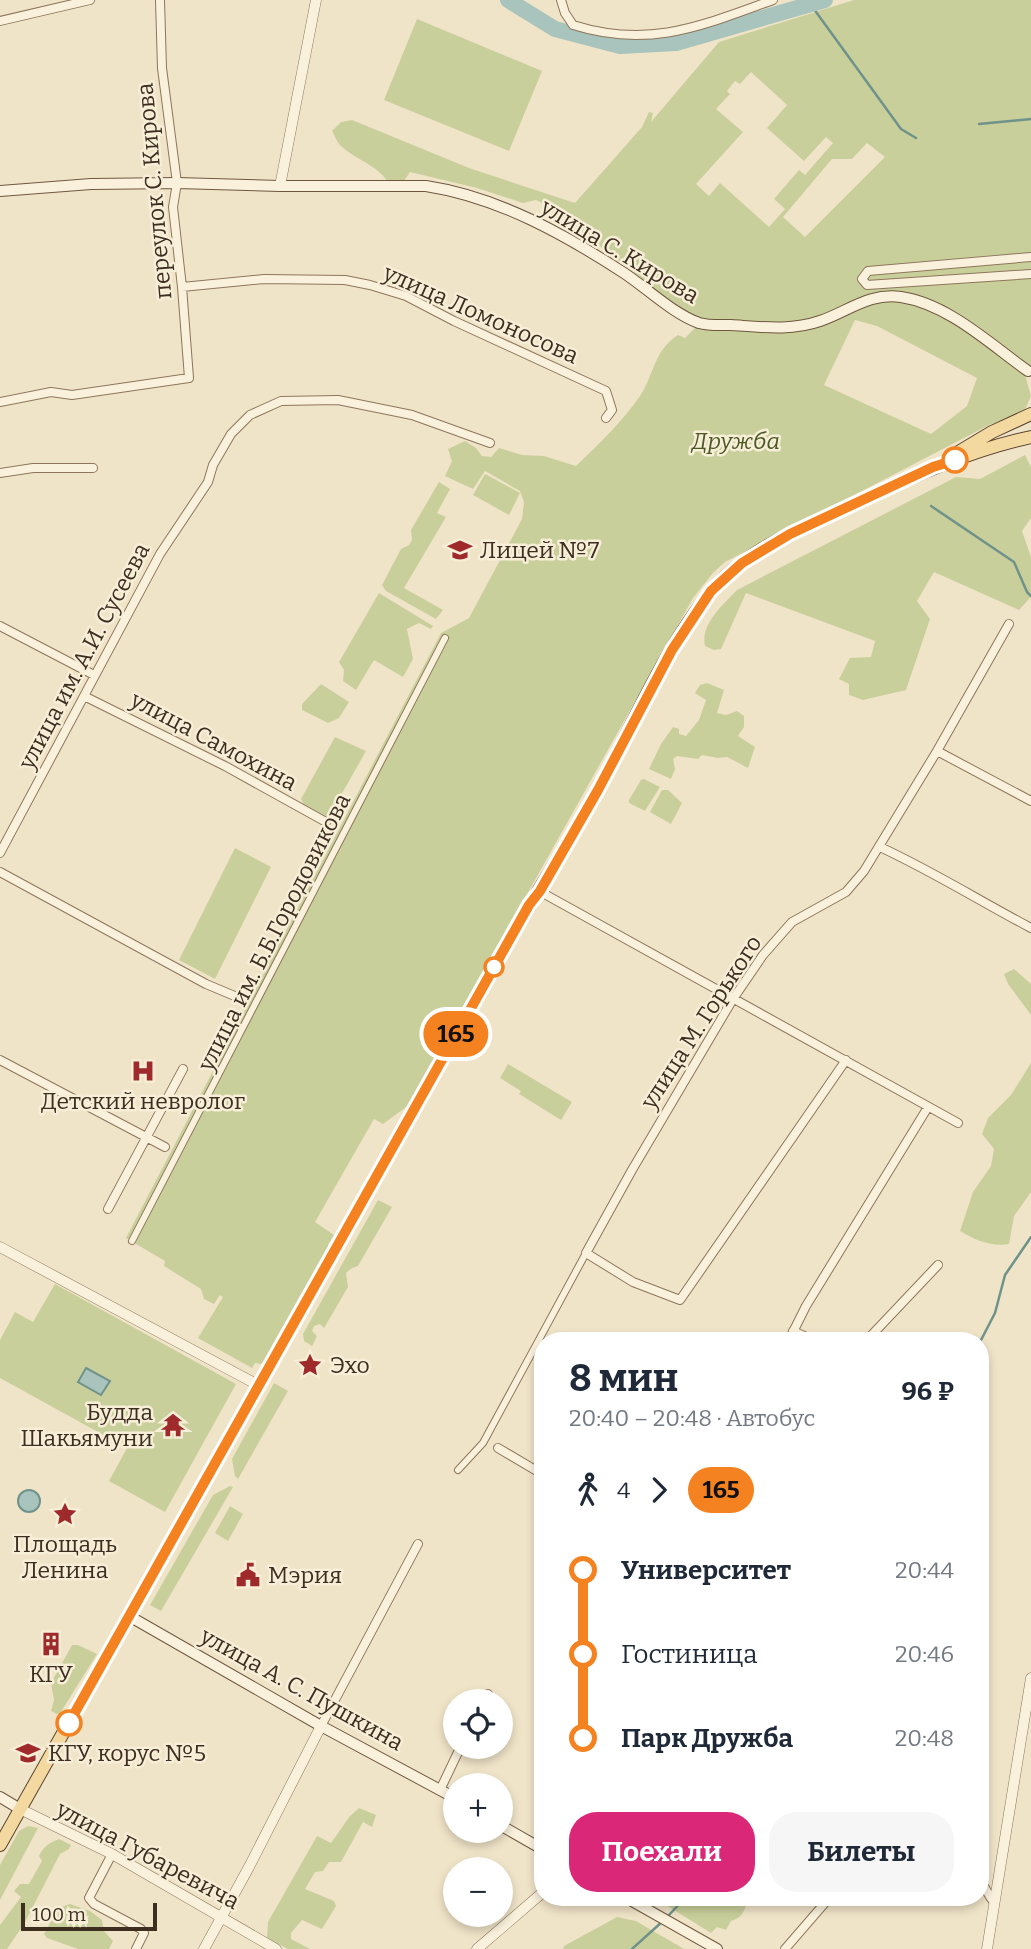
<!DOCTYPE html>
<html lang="ru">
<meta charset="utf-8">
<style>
:root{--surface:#fff;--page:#f6f6f7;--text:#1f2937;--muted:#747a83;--accent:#db2777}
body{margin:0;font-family:Bitter,serif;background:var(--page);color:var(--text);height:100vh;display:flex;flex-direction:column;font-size:26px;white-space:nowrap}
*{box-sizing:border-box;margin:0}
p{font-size:23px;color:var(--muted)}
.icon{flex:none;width:38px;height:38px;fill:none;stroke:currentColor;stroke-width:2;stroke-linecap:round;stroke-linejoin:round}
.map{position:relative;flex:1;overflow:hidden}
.drawer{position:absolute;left:534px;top:1332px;width:455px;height:574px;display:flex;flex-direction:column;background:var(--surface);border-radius:28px;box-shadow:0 4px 10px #0003}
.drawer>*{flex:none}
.badge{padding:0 14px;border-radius:23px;font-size:24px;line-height:46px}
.tools{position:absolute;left:443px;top:1689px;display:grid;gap:14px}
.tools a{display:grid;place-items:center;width:70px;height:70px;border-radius:50%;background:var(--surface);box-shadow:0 4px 10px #0003;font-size:35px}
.scale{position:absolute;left:21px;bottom:18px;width:136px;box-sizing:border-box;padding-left:7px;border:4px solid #3d2e20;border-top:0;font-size:19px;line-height:24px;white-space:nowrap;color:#3d2e20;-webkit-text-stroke:5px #f7eed8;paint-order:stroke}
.map>.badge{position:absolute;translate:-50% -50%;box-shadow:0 0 0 4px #fff}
.legs{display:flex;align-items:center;gap:10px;height:77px;padding:0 35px;font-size:23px}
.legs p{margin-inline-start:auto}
.headline{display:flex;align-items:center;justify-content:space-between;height:119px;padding:0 35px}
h1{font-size:38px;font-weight:700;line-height:52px}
.action{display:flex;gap:14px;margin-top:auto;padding:14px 35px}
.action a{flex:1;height:80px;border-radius:28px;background:var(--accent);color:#fff;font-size:28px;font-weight:700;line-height:80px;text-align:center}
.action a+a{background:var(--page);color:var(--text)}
ul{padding:0 35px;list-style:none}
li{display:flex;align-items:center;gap:24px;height:84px;font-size:26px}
li i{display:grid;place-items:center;width:10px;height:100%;margin:0 9px;background:currentColor}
li i::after{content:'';width:18px;height:18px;margin:-9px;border:5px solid;border-radius:50%;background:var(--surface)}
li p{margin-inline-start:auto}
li:first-child i{background:linear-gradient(#0000 50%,currentColor 0)}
li:last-child i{background:linear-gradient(currentColor 50%,#0000 0)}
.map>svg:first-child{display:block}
.green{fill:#c9cf9b;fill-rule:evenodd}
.water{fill:#a9c4bc;stroke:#6f938a;stroke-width:2}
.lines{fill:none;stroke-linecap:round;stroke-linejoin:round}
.stream{stroke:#6f938a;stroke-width:2.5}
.river{stroke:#a9c4bc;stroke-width:16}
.pedestrian-casing{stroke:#8d765c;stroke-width:8}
.minor-casing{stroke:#8d765c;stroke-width:10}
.tertiary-casing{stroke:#8d765c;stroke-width:11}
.secondary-casing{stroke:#6f573f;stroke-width:12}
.primary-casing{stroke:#5b4430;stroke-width:14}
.pedestrian{stroke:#faf1dc;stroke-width:6}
.minor{stroke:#faf1dc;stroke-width:8}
.tertiary{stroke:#faf1dc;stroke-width:10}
.secondary{stroke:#faf1dc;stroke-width:10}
.primary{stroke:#f3d9a0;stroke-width:12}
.line-1-casing{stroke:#fff;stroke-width:16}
.line-1{stroke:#f58220;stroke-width:10}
.stop-1-dot{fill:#fff;stroke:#f58220;stroke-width:3.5}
.labels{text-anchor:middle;stroke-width:5;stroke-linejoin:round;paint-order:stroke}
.street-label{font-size:23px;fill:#3d2e20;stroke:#f7eed8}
.park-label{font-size:23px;font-style:italic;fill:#4d5a26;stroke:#f7eed8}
.poi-label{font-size:23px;fill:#3d2e20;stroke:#f7eed8;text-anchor:start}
</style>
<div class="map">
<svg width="1031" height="1949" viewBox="0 0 1031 1949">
<rect width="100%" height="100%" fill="#f0e4c8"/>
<!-- green -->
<path class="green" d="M854 0H1031V368L1025 375 1031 396 1024 412 989 425 725 562 713 573 693 598 409 1105 383 1124 374 1119 315 1222 334 1235 328 1245 329 1247 266 1361 261 1364 255 1363 252 1368 198 1338 223 1297 220 1295 214 1304 204 1299 201 1289 164 1266 165 1261 126 1238 441 633 469 618 522 519 524 502 520 491 485 471 473 489 445 476 452 461 448 449 465 441 476 448 482 456 491 457 499 448 522 455 544 456 576 466C599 444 622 422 640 396 654 375 654 350 678 335L685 338 700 323 566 220 571 214 551 213 550 207 536 200 523 203 477 188 410 172 404 181 388 182C376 164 356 160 341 146 337 143 335 136 332 131L341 122 352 120 469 168 575 203 642 127 649 112 653 113 651 122 719 42ZM751 72 787 105 767 128 804 161 826 137 833 143 805 175 799 170 774 199 785 209 769 227 720 183 709 196 696 184 743 132 716 109 730 94 727 91 735 81 740 84ZM867 143 885 157 805 237 783 217 832 159H852ZM855 320 877 326 977 378 967 406 931 434 824 385Z
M417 19 542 71 509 151 384 100Z
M1025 455 1031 467V518L1022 531 1031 557V597L1019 610 934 572 917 601 930 619 906 690 863 700 849 695V684L839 679 850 658 871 657 875 641 746 593 721 649 714 650 705 646C700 624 723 605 737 590L956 477 980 479Z
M485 474 520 493 509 515 473 495Z
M439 482 450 489 437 513 446 517 404 588 443 610 436 619 386 591 382 585 401 549 409 545 412 540 411 530Z
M379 593 433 626 431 629 419 623 407 629 413 659 403 677 374 660 356 690 343 681 344 670 339 662Z
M707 683 724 690 717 713 726 715 737 711 744 716V727L738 736 755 747 748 768 727 757 718 758 702 755 698 759 677 756 673 759 675 769 671 779 649 769 661 744 673 727 679 729V734L686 736 699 720 706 700 695 693 700 685Z
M321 684 349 702 339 718 328 723 302 710V704Z
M335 737 366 751 328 818 304 805 301 799Z
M644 779 660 787 645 811 629 803V800L641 780Z
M662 790H668L682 803 671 824 650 812Z
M235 848 271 867 215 979 179 960Z
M1014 969 1031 984V1015L1008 984 1004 974Z
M1031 1063V1192L1014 1216 1009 1244C991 1247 975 1240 960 1231L973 1192 991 1166 994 1149 982 1134 988 1118 1011 1095Z
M508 1064 572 1102 561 1120 519 1094 521 1091 500 1078Z
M378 1200 392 1207 358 1266 352 1268 346 1273 348 1287 324 1328 320 1324 314 1326 312 1331 317 1336 312 1346 304 1341 303 1334Z
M55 1284 236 1384 165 1512 109 1481 127 1448 0 1378V1340L15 1312 33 1322Z
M274 1383 288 1391 238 1479 235 1476 232 1459Z
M230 1486 233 1487 161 1611 150 1605 213 1495Z
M230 1506 243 1514 228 1541 215 1533Z
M72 1645H78L97 1654 59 1715 51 1711 54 1700 51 1683Z
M359 1808 376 1815 372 1827 363 1822 341 1862H329L323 1871 315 1872 305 1889 334 1901 336 1906 322 1929 302 1920 291 1933V1939L310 1949H288L267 1938 268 1922 317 1836 331 1843 350 1816Z
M28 1826 38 1828 0 1900V1865L19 1831Z
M59 1839 71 1845 69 1849 60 1854 24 1924 7 1949H0V1925L21 1897 14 1891 20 1884H29L42 1861 39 1856C44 1846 49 1843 59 1839Z
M653 1897H744L747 1900C745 1911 742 1918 731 1921L726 1930 717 1927 711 1933Z
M70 1904 90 1911 102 1920 104 1931 113 1941 109 1949H78L47 1938 44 1934C51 1923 56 1906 70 1904Z
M617 1917 636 1921 684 1949H563L564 1946Z"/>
<!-- water -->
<path class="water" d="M86 1368 110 1381 101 1395 78 1382Z
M18 1501a11 11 0 1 1 22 0a11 11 0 1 1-22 0Z"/>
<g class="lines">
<!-- stream -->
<path class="stream" d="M811 5 901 129 916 138
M979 124 1031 119
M931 506 1014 562 1027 592 1031 596
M980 1342 995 1313 1005 1275 1031 1237
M668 1916 686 1897
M632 1949 663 1921"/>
<!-- river -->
<path class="river" d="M508 0 555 29 620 46 676 43 825 0"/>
<!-- pedestrian casing -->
<g class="pedestrian-casing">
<path id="pedestrian" d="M132 1241 445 638
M458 1470 483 1443 586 1253"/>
</g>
<!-- minor casing -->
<g class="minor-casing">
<path id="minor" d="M561 0 565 13 573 25C649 49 701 26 773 0
M0 21 90 0
M1031 257 868 271 862 279 867 285 1031 274
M182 287 264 279 345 280 370 285 406 296 454 321 606 391 612 410 606 418
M0 402 51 392 72 395 189 378 182 287 173 207 177 183 162 68 160 0
M0 473 33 468H93
M0 626 94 675
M84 696 225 766 326 822
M937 751 1031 801
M880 847C932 871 980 901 1031 928
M0 853 160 554 208 482 213 465 231 434 250 415 281 401 338 400 412 415 490 443
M0 872 206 984 237 997
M539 891 958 1123
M0 1060 165 1147
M846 1060 680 1300 633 1282 586 1253 632 1170 733 999 763 955 792 922 846 892 864 871 937 751 1009 624
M108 1209 183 1069
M793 1331 813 1340
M789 1340 806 1306 928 1107
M867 1340 938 1265
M498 1448 542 1474
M484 1701 488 1694
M321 1726 418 1544
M440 1790 461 1746
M112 1854 89 1898 94 1904 141 1929 144 1933 136 1949
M980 1881C986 1887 987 1894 993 1901
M785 1949 830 1897"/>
</g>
<!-- tertiary casing -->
<g class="tertiary-casing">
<path id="tertiary" d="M280 186 316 0
M0 1247 258 1385
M20 1809 112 1854 276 1949
M204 1949 249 1867 321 1726
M477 1949 542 1893
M987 1949 1031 1678"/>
</g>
<!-- secondary casing -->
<g class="secondary-casing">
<path id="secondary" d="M0 191 91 184 177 183 280 186H426C498 197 564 234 624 273 648 289 672 313 699 323 710 326 720 325 731 325 762 327 791 331 820 321 847 312 870 292 901 297 948 304 990 344 1028 371
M129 1616 321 1726 455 1798
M0 1797 20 1809
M500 1825 542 1849
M625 1897 717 1949"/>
</g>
<!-- primary casing -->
<g class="primary-casing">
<path id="primary" d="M957 453 992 432 1031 414
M0 1845 515 931C542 883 572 838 598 789 632 727 666 646 711 592 745 550 801 529 849 506 908 479 966 451 1031 437"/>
</g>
<!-- pedestrian -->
<use href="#pedestrian" class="pedestrian"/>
<!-- minor -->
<use href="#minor" class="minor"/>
<!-- tertiary -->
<use href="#tertiary" class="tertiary"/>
<!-- secondary -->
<use href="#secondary" class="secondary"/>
<!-- primary -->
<use href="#primary" class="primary"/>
</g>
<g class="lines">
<!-- line-1 casing -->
<g class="line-1-casing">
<path id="line-1" d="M69 1723 529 905 540 891 598 790 672 650 711 591 742 563 790 534 933 467 955 460"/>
</g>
<!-- line-1 -->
<use href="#line-1" class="line-1"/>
</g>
<!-- icons -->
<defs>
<g id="university-bare" transform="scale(1.89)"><path d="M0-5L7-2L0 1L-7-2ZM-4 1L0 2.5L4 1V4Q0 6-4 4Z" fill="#9e2a2b" stroke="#f7eed8" stroke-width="2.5" paint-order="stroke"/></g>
<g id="hospital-bare" transform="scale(1.89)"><path d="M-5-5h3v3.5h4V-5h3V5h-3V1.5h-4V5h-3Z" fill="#9e2a2b" stroke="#f7eed8" stroke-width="2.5" paint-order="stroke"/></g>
<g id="sight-bare" transform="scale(1.89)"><path d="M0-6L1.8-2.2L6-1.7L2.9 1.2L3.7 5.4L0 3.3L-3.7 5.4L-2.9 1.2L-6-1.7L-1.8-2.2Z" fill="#9e2a2b" stroke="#f7eed8" stroke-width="2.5" paint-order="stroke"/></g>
<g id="temple-bare" transform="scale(1.89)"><path d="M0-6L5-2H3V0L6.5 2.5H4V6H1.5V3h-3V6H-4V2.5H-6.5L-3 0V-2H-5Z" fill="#9e2a2b" stroke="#f7eed8" stroke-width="2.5" paint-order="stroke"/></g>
<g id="civic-bare" transform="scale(1.89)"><path d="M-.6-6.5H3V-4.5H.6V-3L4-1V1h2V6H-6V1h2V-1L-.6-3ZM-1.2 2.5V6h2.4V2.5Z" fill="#9e2a2b" stroke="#f7eed8" stroke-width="2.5" paint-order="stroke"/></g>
<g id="building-bare" transform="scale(1.89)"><path d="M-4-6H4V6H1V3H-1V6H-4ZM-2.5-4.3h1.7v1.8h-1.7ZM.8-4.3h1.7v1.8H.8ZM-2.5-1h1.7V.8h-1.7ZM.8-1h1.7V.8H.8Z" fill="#9e2a2b" stroke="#f7eed8" stroke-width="2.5" paint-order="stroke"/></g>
</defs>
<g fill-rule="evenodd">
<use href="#university-bare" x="460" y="550"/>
<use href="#hospital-bare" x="143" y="1071"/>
<use href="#sight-bare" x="310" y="1365"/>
<use href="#temple-bare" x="173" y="1425"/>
<use href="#sight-bare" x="65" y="1514"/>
<use href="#civic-bare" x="248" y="1575"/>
<use href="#building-bare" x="51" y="1644"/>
<use href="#university-bare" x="28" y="1753"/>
</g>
<!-- markers -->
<g class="stop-1-dot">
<circle cx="955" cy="460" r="12"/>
<circle cx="494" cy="967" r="9"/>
<circle cx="69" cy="1723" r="12"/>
</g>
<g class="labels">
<!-- street labels -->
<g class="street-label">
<text transform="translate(154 191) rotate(-95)" y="8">переулок С. Кирова</text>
<text transform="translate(620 251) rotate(31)" y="8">улица С. Кирова</text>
<text transform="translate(481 314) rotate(24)" y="8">улица Ломоносова</text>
<text transform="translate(84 656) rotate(-62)" y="8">улица им. А.И. Сусеева</text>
<text transform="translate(214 741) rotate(28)" y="8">улица Самохина</text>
<text transform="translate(274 932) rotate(-63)" y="8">улица им. Б.Б.Городовикова</text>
<text transform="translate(701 1022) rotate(-57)" y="8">улица М. Горького</text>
<text transform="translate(302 1689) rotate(29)" y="8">улица А. С. Пушкина</text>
<text transform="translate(148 1855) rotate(28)" y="8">улица Губаревича</text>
</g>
<!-- park labels -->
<g class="park-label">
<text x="736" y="449">Дружба</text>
</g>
<!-- poi labels -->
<g class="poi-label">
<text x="480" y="558">Лицей №7</text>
<text x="143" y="1109" text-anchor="middle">Детский невролог</text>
<text x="330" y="1373">Эхо</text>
<text x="153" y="1420" text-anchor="end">Будда<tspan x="153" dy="26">Шакьямуни</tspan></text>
<text x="65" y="1552" text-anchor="middle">Площадь<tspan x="65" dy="26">Ленина</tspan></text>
<text x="268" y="1583">Мэрия</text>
<text x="51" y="1682" text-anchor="middle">КГУ</text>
<text x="48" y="1761">КГУ, корус №5</text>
</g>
</g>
</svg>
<div class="tools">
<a><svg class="icon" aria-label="locate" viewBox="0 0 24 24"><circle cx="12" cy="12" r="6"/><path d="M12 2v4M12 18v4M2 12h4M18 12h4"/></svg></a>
<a>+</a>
<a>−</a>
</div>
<div class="scale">100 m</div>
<b class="badge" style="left:456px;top:1034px;background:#f58220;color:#111">165</b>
<section class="drawer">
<div class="headline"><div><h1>8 мин</h1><p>20:40 – 20:48 · Автобус</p></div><b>96 ₽</b></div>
<div class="legs"><svg class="icon" aria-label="walk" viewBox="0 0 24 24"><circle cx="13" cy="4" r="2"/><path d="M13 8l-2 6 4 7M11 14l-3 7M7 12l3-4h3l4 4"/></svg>4<svg class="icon" aria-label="forward" viewBox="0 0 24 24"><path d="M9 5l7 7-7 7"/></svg><b class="badge" style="background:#f58220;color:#111">165</b></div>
<ul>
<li><i style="color:#f58220"></i><b>Университет</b><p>20:44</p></li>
<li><i style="color:#f58220"></i><span>Гостиница</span><p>20:46</p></li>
<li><i style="color:#f58220"></i><b>Парк Дружба</b><p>20:48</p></li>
</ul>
<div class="action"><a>Поехали</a><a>Билеты</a></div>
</section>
</div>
